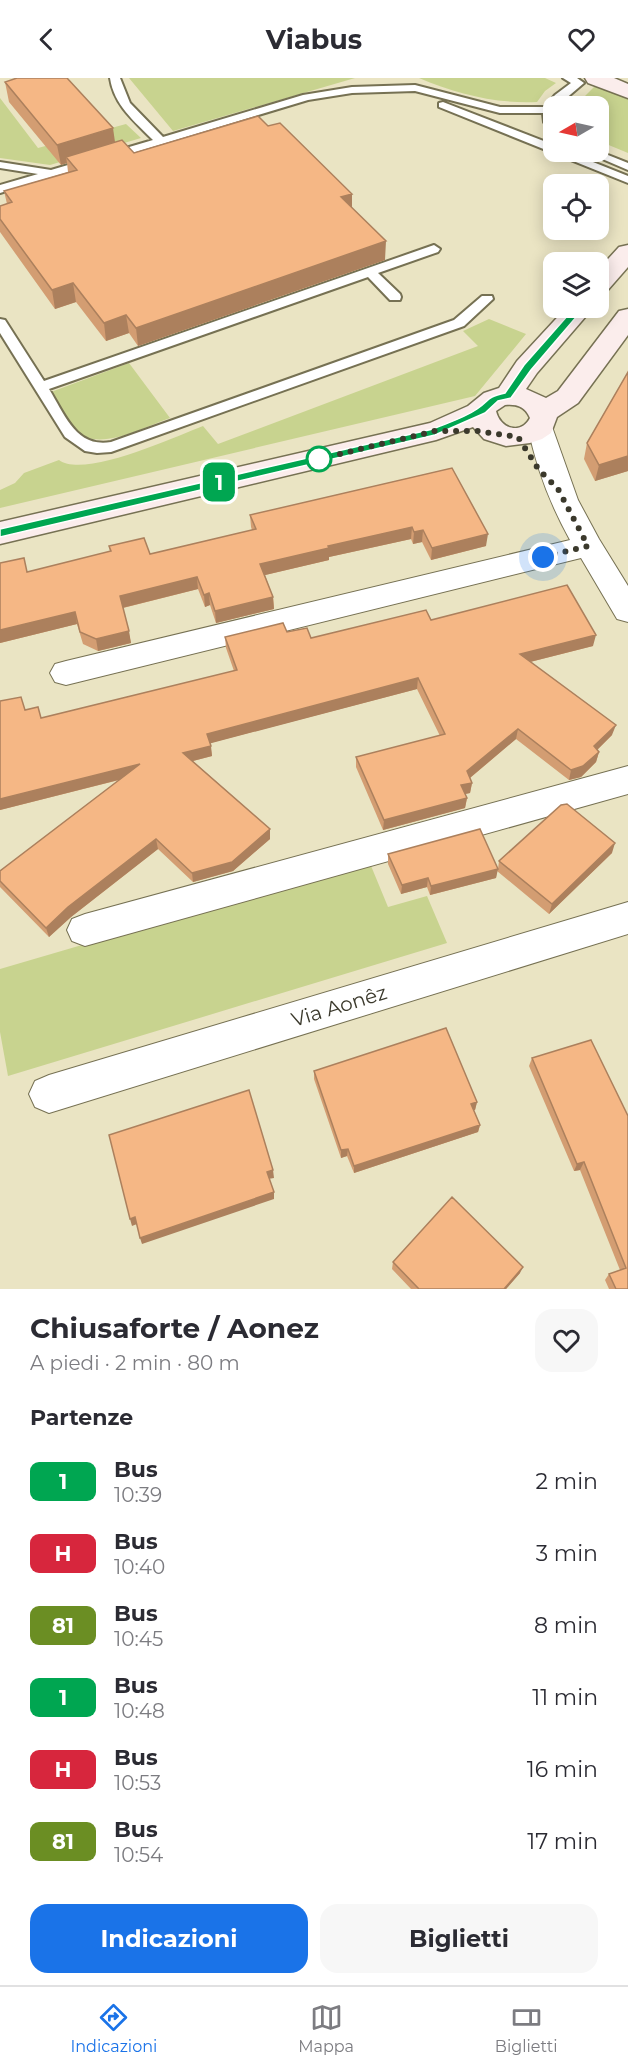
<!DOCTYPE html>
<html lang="it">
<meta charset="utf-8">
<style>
:root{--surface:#fff;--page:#f7f7f7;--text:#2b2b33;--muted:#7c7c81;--line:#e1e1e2;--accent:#1a73e8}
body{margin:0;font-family:Montserrat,sans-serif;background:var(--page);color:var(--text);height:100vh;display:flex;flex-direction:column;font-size:22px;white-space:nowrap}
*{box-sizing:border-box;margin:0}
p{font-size:20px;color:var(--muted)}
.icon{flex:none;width:33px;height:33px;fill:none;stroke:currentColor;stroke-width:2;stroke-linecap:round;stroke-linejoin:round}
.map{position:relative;height:1211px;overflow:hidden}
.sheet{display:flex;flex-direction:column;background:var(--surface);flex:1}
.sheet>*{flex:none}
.badge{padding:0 12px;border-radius:9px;font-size:21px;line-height:39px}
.needle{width:39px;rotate:261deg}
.buttons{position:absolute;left:543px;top:18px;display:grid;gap:12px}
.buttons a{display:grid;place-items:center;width:66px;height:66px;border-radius:12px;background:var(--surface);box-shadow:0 3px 15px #0003;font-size:30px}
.you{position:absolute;width:30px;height:30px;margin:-15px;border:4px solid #fff;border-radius:50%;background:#1a73e8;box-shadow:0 0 0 9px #1a73e833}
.map>.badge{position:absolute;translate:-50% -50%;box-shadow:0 0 0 3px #fff}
h2{padding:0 30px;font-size:22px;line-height:54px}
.round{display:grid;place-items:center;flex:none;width:63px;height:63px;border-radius:18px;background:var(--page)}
.head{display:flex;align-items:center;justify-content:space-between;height:102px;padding:0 30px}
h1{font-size:28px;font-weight:700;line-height:45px}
.button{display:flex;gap:12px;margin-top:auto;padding:12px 30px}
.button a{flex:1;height:69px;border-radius:18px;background:var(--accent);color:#fff;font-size:24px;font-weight:700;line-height:69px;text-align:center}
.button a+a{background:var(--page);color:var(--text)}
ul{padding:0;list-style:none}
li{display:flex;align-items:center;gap:18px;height:72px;padding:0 30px}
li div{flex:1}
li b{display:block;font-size:22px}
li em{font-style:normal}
li .badge{min-width:66px;font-weight:700;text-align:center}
header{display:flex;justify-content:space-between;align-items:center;height:78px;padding:0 30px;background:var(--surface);font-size:27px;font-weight:700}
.tabs{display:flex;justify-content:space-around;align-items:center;height:84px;border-top:2px solid var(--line);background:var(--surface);font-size:16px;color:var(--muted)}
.tabs a{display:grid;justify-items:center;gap:3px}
.tabs .selected{color:var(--accent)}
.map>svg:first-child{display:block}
.green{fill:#c8d38f}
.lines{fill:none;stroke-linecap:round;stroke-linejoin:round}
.lane-casing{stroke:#767153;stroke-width:4}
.street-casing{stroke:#767153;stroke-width:2}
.secondary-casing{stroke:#767153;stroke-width:3}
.lane{fill:#fff;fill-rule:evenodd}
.street{fill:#fff;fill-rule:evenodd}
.secondary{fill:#fbedec;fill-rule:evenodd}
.wall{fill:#d39d72}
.shaded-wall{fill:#ac805d}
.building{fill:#f5b785;stroke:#ac805d;stroke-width:1.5}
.line{fill:#00a651;stroke:#fff;stroke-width:1.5}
.walk{stroke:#3b392c;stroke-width:6;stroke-dasharray:0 10.8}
.stop-dot{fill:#fff;stroke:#00a651;stroke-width:3}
.labels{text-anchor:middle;stroke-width:4.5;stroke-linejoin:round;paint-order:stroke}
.street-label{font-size:20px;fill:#3b392c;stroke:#fff}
</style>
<header><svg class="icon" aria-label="back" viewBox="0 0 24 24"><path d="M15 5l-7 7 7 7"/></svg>Viabus<svg class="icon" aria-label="heart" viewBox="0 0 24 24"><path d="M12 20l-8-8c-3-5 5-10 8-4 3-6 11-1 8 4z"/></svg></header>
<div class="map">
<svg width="628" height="1211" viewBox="0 0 628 1211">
<rect width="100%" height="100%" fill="#eae4c3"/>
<!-- green -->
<path class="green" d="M129 0H355L173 53Z
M419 0H545L556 5 545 13 537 24C497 26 456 16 419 0Z
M596 7 628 21V75L599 63 598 28H575Z
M0 20 38 70 126 46 141 60 50 87 0 80Z
M489 241 526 256 475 318 0 430V412L15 405 24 395 59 382C84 401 174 359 203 348L218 366 478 268 463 253Z
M129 285 170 340C147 348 97 375 77 353 67 342 60 326 51 314Z
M369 783 388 829 427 818 447 865 8 998 0 954V891Z"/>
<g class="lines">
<!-- lane casing -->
<g class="lane-casing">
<path id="lane" d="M110 0H120L130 25 163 59 303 17 352 9 415 7 500 29H545L555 17 571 5 563 0H577L584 5 557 28H554V55L550 54 544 44 543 35H500L415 13 352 15 308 22 0 115V107L38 96 0 90V84L51 92 153 62C134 43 114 27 110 0Z
M443 24 554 67V74H568L628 98V105L439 29V25Z
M598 73 628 85V92L586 74Z
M434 167 440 171 438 174 378 195 400 216 401 219 400 222H390L368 199 49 311C65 337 76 370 111 364L454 242 482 218H492L493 221 464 248 111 374 97 375 85 373 65 359 0 255V241L5 242 44 303Z"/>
</g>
<!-- street casing -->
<g class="street-casing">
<path id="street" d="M541 340 550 343 578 422 599 461 628 508V544L617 541 581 480 66 607 55 604 50 595 55 586 66 583 570 462C550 426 536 389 528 349L532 343Z
M628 688V716L85 868 72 863 67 852 72 841 85 836Z
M628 824V856L49 1035 35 1029 29 1016 35 1003 49 997Z"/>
</g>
<!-- secondary casing -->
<g class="secondary-casing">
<path id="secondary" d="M585 0H614L628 6V20L588 5Z
M628 167V189L607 213 598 216V192L619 169Z
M566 230H593L537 295 526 311 546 320 558 313 619 233 628 231V257L578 325 557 339 551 355 542 361 530 365 506 368 484 361 473 349 436 362 0 466V444L430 345 468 328 484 315 499 310 517 283ZM505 327C516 326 525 328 530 340 521 357 500 351 496 333Z"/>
</g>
<!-- lane -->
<use href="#lane" class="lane"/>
<!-- street -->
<use href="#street" class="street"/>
<!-- secondary -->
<use href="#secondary" class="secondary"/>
</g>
<!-- wall -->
<path class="wall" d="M5 4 134 75 268 48 352 116V130L385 182 138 268 129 255 106 263 76 224 55 231 0 154V128L7 126 4 113 68 94 67 85 61 87 9 24Z
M628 294V393L595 403 584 381 587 365Z
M452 390 486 468 431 482 422 464 413 466 411 461 329 479V482L265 497 273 519 274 531 216 545 210 527 205 529 198 511 123 530 131 565 98 573 83 566 77 546 0 565V485L27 494 110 474 109 468 150 476 252 452 251 449 250 437Z
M431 542 593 568 530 584 612 657 597 672 599 674 596 684 581 699 569 702 516 661 470 700 472 705 470 715 465 716 467 720 465 730 383 752 356 689V679L440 658 417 611 210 665 212 678 193 683 270 751V761L233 793 193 804 158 771 71 839 49 859 0 809V793L119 702 0 732V623L25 632 41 640 234 593 226 570 225 559 287 554 311 560Z
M612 775 549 836 497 793 496 800 430 817 427 809 401 816 388 786V776L498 791 499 783Z
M532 980 628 1038V1211H609L605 1202 609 1196 620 1192 580 1092 574 1093 529 988Z
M314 993 477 1024 475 1032H474L480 1047 478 1054 354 1095 347 1078 341 1080 314 1001Z
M393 1184 520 1195 506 1211H411L392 1191Z"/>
<!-- shaded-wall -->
<path class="shaded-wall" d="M113 50 116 71 66 79 67 85 61 87 57 67Z
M352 116V134L341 119Z
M386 163 385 182 138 268 136 250Z
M73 205 76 224 55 231 52 212Z
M126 237 129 255 106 263 104 245Z
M628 378V393L595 403 599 387Z
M412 449 411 461 329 479V482L261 498 260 486 328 468Z
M423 452 422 464 413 466 414 454Z
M488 456 486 468 431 482 432 470Z
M197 499 198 511 122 530 120 518Z
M209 515 210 527 205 529 204 517Z
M273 519 274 531 216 545 215 533Z
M75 534 77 546 0 565V552Z
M129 553 131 565 98 573 96 561Z
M596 557 593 568 518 587 520 576Z
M418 600 417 611 208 666 207 656Z
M616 647 612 657 591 678 594 668Z
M518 651 516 661 465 704 467 693Z
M211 668 212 678 185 685 183 675Z
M599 674 596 684 581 699 569 702 571 692Z
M140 686 142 696 0 732V721Z
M472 705 470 715 460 717 461 707Z
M467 720 465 730 383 752 384 742Z
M270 751V761L233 793 193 804 192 795Z
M156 761 158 771 71 839 49 859 46 850 68 829Z
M615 765 612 775 549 836 552 826Z
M498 791 496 800 430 817 431 808Z
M428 800 427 809 401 816 402 807Z
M477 1024 475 1032 469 1033 471 1026Z
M480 1047 478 1054 354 1095V1088Z
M348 1071 347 1078 341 1080V1072Z
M584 1084 580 1092 574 1093 577 1086Z
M273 1092 274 1100 268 1101 267 1094Z
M274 1114V1121L142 1166 140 1160Z
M135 1139 137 1146 132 1148 130 1141Z
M523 1189 520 1195 506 1211H504Z"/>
<!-- building -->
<path class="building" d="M17 0H67L113 50 57 67 5 4Z
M258 38 268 48 280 45 352 116 341 119 386 163 136 250 126 237 104 245 73 205 52 212 0 141V128L12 124 4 113 77 92 66 79 122 62 134 75Z
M628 294V378L599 387 587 365Z
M452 390 488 456 432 470 423 452 414 454 412 449 328 468 329 470 260 486 273 519 215 533 209 515 204 517 197 499 120 518 129 553 96 561 80 554 75 534 0 552V485L24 480 27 494 111 473 109 468 144 460 150 476 256 451 250 437Z
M567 507 596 557 520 576 616 647 594 668 599 674 583 688 571 692 518 651 467 693 472 705 461 707 467 720 384 742 356 679 445 656 418 600 207 656 211 668 183 675 270 751 232 784 192 795 156 761 68 829 46 850 0 803V793L140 686 0 721V623L21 619 25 632 38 629 41 640 237 592 225 559 283 545 287 554 307 550 311 560 426 532 431 542Z
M567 726 615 765 552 826 499 783 561 727Z
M480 751 498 791 431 808 428 800 402 807 388 776Z
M446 950 477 1024 471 1026 480 1047 354 1088 348 1071 341 1072 314 993Z
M591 962 628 1038V1211H616L609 1196 626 1190 584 1084 577 1086 532 980Z
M249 1012 273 1092 267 1094 274 1114 140 1160 135 1139 130 1141 109 1057Z
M452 1119 523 1189 504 1211H419L393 1184Z"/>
<!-- line -->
<path class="line" d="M576 228 584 230 531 292 511 320 498 323 485 335 435 357 0 459V451L433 351C447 345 464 340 477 331 490 322 486 319 505 315L524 287Z"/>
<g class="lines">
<!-- walk -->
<path class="walk" d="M319 381 435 353H477L518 359 539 392 558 411 588 468 543 479"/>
</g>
<!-- markers -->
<circle class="stop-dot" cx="319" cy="381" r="12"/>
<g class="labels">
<!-- street labels -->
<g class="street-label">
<text transform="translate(339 928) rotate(-17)" y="7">Via Aonêz</text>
</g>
</g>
</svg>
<div class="buttons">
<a><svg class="needle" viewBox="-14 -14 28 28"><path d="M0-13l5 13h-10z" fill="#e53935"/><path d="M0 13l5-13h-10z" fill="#7c7c81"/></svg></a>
<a><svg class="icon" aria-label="locate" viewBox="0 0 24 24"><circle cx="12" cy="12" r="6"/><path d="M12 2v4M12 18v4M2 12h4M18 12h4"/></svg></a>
<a><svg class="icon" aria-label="layers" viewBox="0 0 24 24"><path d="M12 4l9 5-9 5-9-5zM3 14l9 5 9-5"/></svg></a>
</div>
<div class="you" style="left:543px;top:479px"></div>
<b class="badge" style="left:219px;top:404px;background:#00a651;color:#fff">1</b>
</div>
<section class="sheet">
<div class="head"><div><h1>Chiusaforte / Aonez</h1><p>A piedi · 2 min · 80 m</p></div><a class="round"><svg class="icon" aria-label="heart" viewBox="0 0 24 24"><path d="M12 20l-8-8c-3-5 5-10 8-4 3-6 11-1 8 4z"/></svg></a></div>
<h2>Partenze</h2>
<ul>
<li><span class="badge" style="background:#00a651;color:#fff">1</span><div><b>Bus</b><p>10:39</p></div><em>2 min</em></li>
<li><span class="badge" style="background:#d7263d;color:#fff">H</span><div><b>Bus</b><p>10:40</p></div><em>3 min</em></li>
<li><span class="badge" style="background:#6b8e23;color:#fff">81</span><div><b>Bus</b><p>10:45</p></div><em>8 min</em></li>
<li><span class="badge" style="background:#00a651;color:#fff">1</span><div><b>Bus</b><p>10:48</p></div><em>11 min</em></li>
<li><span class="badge" style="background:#d7263d;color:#fff">H</span><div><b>Bus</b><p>10:53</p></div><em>16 min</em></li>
<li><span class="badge" style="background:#6b8e23;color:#fff">81</span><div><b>Bus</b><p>10:54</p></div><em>17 min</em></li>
</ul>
<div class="button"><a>Indicazioni</a><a>Biglietti</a></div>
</section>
<nav class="tabs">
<a class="selected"><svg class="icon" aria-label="directions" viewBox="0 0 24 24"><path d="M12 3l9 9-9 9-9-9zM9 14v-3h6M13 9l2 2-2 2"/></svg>Indicazioni</a>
<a><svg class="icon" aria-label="map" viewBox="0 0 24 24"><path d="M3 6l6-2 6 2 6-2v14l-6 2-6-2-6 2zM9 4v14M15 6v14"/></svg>Mappa</a>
<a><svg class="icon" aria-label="tickets" viewBox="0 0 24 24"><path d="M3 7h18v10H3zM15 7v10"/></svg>Biglietti</a>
</nav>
